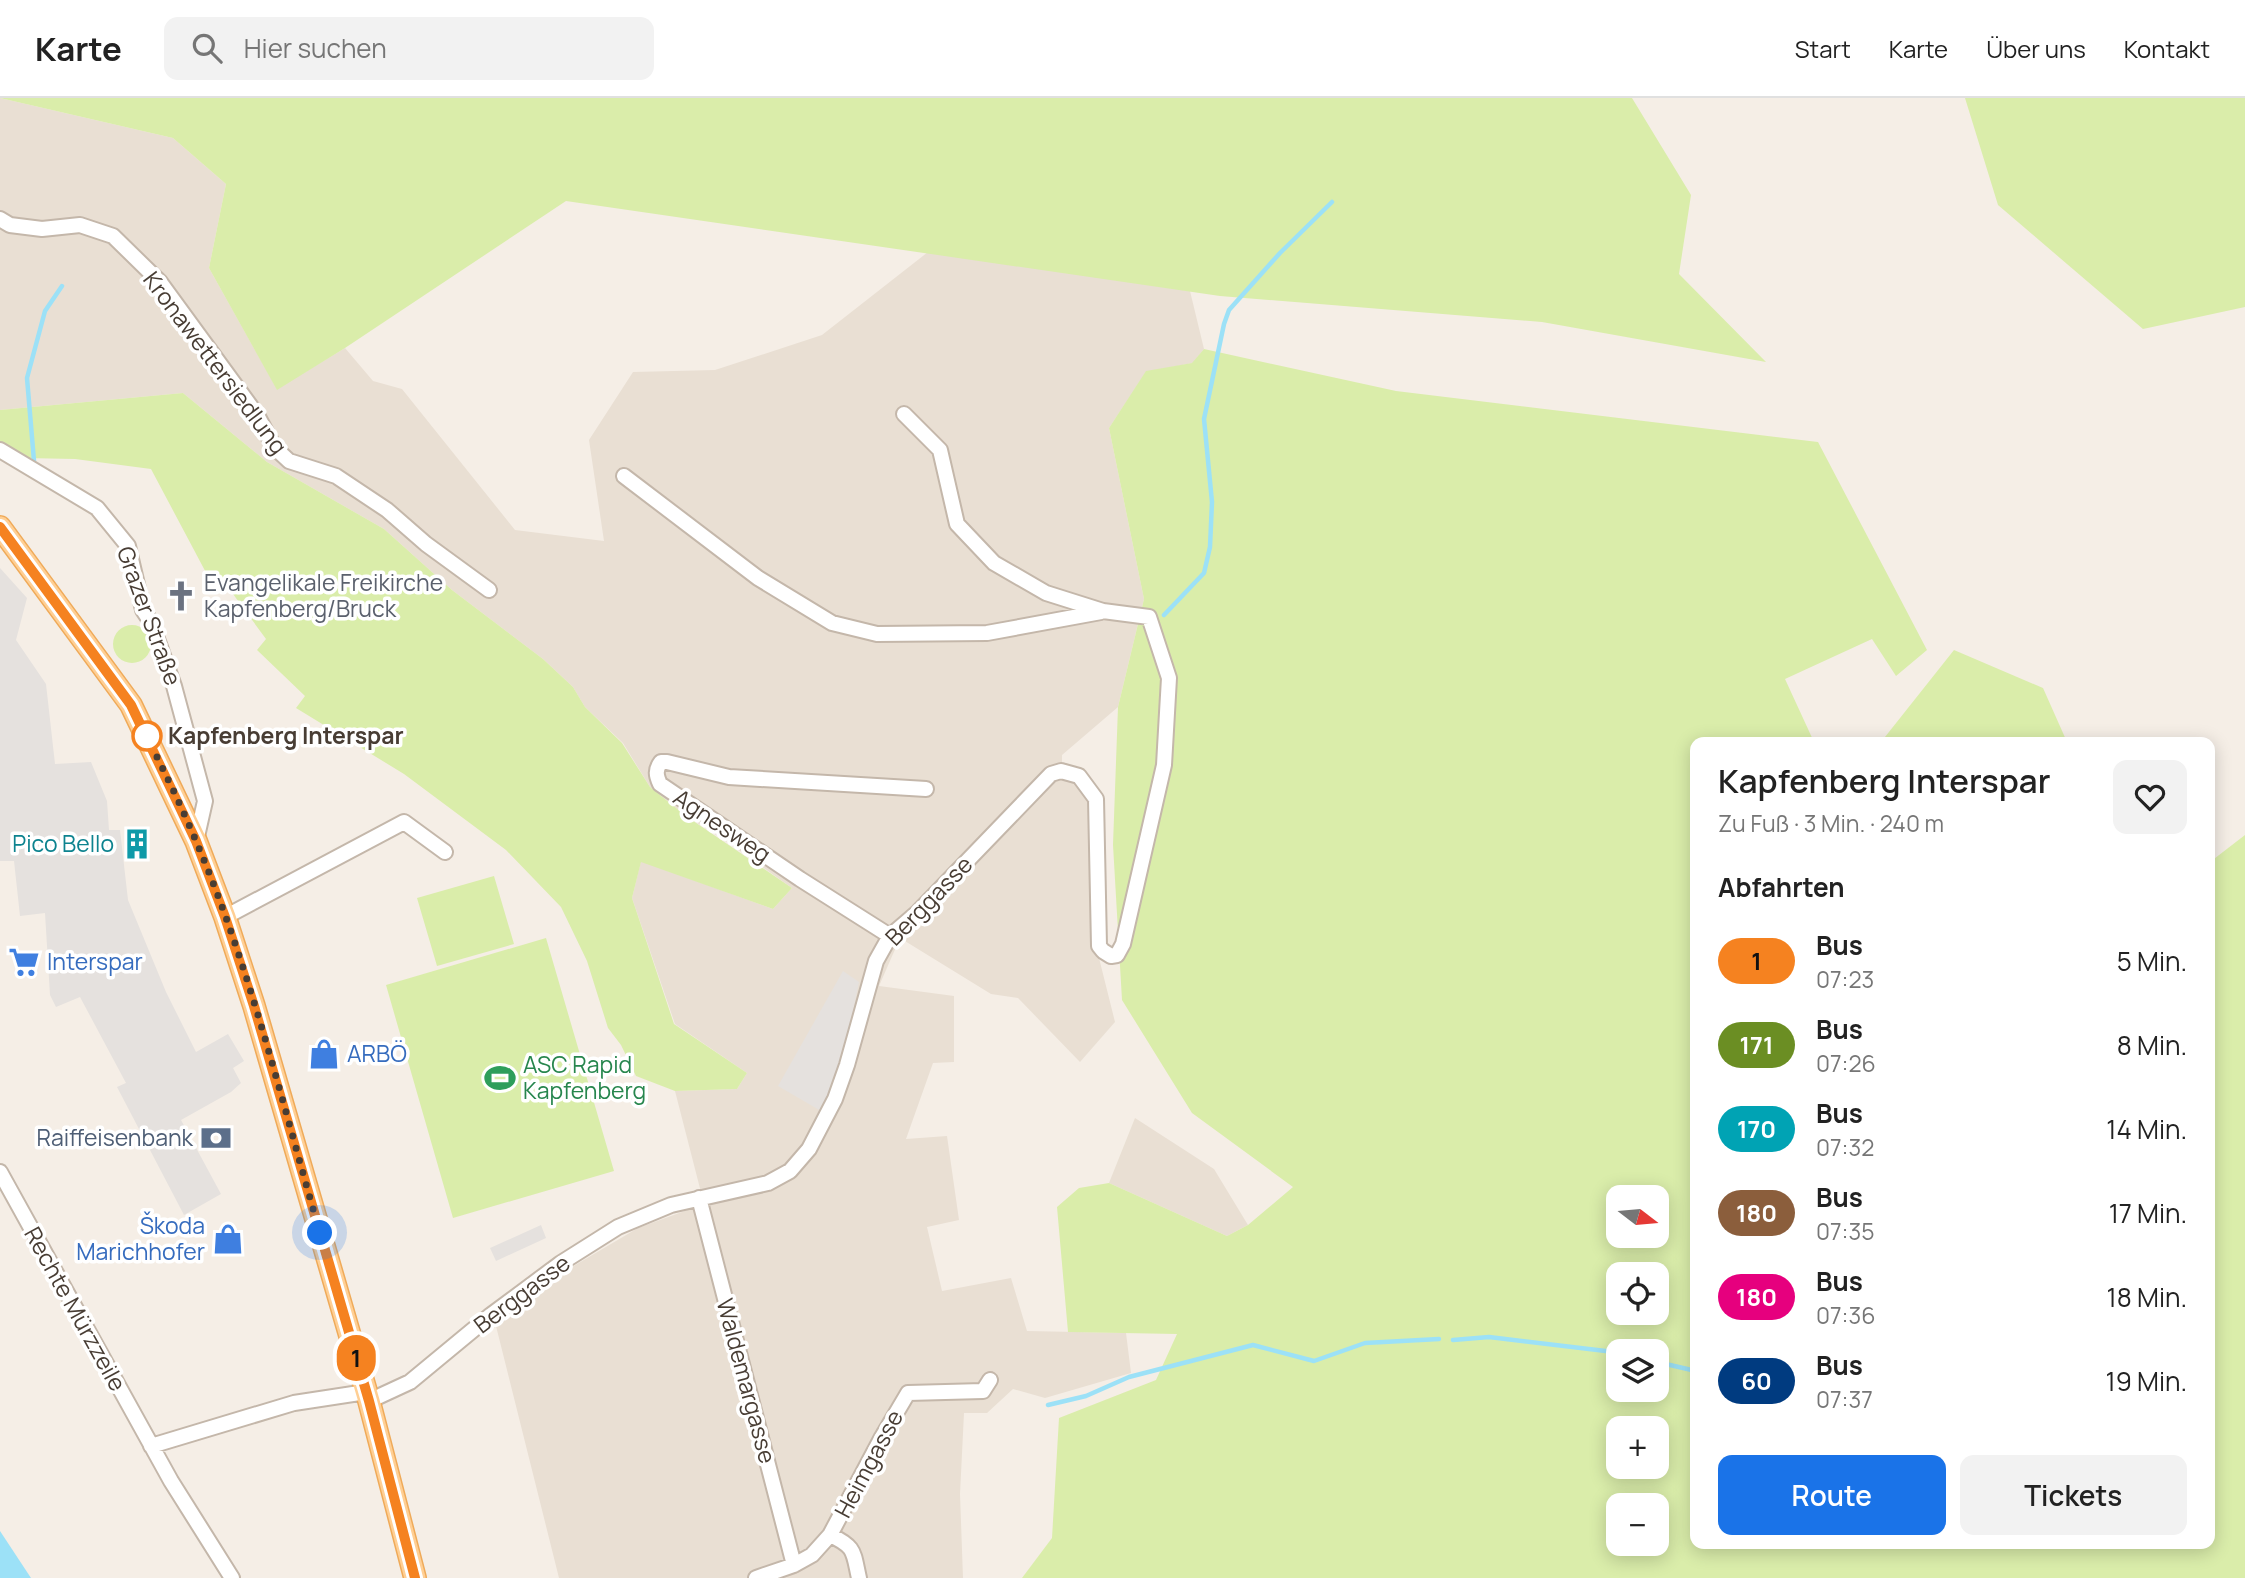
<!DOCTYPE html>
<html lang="de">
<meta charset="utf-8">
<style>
:root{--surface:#fff;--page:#f2f2f2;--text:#222;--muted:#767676;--line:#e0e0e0;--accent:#1a73e8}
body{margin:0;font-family:Manrope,sans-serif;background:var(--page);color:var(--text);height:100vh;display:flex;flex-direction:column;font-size:26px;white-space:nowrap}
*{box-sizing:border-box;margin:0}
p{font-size:23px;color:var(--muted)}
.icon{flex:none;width:38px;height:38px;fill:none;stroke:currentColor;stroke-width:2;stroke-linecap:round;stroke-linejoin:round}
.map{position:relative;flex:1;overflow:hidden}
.panel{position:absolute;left:1690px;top:639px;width:525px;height:812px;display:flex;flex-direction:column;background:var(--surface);border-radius:14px;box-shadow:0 4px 18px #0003}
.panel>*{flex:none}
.badge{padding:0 14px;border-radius:23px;font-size:24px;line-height:46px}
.needle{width:46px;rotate:106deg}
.controls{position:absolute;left:1606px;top:1087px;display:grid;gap:14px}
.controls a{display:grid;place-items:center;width:63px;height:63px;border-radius:14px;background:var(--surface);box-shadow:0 4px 18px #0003;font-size:35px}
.you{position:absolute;width:35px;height:35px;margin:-18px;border:5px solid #fff;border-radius:50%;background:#1a73e8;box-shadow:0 0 0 10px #1a73e833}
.map>.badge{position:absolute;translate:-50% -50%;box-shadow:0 0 0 4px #fff}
h2{padding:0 28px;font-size:26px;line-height:63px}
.round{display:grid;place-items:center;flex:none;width:74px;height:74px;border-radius:14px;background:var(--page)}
.headline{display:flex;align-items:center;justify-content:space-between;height:119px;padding:0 28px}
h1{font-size:33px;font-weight:600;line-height:52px}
.primary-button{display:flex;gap:14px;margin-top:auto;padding:14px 28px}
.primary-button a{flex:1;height:80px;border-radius:14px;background:var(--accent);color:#fff;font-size:28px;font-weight:600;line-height:80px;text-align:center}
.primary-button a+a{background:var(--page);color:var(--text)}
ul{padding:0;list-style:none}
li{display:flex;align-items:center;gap:21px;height:84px;padding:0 28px}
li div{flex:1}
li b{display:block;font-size:26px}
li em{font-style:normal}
li .badge{min-width:77px;font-weight:700;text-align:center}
header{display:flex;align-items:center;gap:42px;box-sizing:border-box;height:98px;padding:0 35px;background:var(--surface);border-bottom:2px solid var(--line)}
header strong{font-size:33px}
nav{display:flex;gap:38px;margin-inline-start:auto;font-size:24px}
.search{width:490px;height:63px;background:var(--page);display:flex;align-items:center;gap:18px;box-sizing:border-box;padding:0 24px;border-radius:14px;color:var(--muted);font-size:26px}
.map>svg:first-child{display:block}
.residential{fill:#e9dfd3}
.green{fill:#daedaa;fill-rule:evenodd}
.parking{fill:#e5e1de}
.water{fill:#9ce1f7}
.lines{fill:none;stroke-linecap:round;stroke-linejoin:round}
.stream{stroke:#9ce1f7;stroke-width:4.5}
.minor-casing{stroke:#c4b7aa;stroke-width:18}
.primary-casing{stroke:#efaa59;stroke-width:24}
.minor{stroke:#fff;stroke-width:14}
.primary{stroke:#ffcf94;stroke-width:21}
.line-casing{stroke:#fff;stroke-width:16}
.line{stroke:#f58220;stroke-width:10}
.walk{stroke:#483d34;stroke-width:7;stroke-dasharray:0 12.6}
.stop-dot{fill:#fff;stroke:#f58220;stroke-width:3.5}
.labels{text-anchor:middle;stroke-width:7;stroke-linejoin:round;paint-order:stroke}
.street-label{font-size:23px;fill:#483d34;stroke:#fff}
.worship-label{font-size:23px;fill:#5b616d;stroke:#fff;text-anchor:start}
.stop-label{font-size:23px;font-weight:bold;fill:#483d34;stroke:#fff;text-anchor:start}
.culture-label{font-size:23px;fill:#0d838f;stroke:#fff;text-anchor:end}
.shop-label{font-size:23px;fill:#366cbe;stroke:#fff;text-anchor:start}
.leisure-label{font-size:23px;fill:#27864d;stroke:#fff;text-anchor:start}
.service-label{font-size:23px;fill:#4e5e75;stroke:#fff;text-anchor:end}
</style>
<header>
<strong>Karte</strong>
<div class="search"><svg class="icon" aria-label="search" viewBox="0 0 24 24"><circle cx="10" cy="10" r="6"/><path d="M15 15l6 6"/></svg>Hier suchen</div>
<nav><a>Start</a><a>Karte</a><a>Über uns</a><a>Kontakt</a></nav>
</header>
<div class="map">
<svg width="2245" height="1480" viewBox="0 0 2245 1480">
<rect width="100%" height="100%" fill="#f5eee6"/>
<!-- residential -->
<path class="residential" d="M0 0 173 40 226 86 209 170 277 291 345 250 373 283 402 291 515 432 604 443 589 342 633 274 715 272 822 237 928 154 1190 193 1204 251 1193 265 1146 274 1109 330 1144 501 1118 609 1062 657V679L1077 682 1090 700 1093 836 1115 924 1080 964 1018 900 991 896 900 840 879 888 954 898V964L933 965 906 1041 947 1038 959 1122 927 1129 942 1193 1011 1180 1027 1233 1126 1235 1131 1275 1045 1300 1013 1291 987 1315H964L960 1396 963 1480H559L494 1220 550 1182 638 1130 704 1106 675 993 737 991 747 975 675 926 632 800 641 763 773 811 792 790 726 743 686 718 650 689 623 645 585 609 573 589 543 561 452 492 384 431 267 364 183 295 0 312Z
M1135 1020 1214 1071 1248 1127 1227 1138 1109 1085Z"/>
<!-- green -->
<path class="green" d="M0 0H1632L1691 97 1679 176 1766 264 1542 224 1220 198 566 103 345 250 277 292 209 170 226 86 173 40Z
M1965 0H2245V209L2143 231 1998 107Z
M1204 251 1396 293 1818 344 1927 552 1896 578 1872 541 1785 581 1814 644H1696V1446H2210V764L2245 737V1480H1022L1052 1440 1059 1320 1156 1282 1177 1236 1068 1234 1057 1109 1079 1090 1109 1085 1227 1138 1248 1127 1293 1089 1192 1015 1122 902 1113 747 1118 609 1144 501 1109 330 1146 273 1192 265ZM1619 1099H1657V1138H1619ZM1619 1176H1657V1214H1619ZM1619 1253H1657V1292H1619ZM1619 1330H1657V1368H1619ZM1619 1407H1657V1446H1619Z
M183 295 267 364 384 431 452 492 543 561 573 589 585 609 622 645 650 689 686 718 792 790 773 811 641 764 632 800 674 926 747 975 737 991 675 993 636 978 621 947 608 930 587 863 561 809 506 752 404 676 296 610 305 598 257 552 266 541 233 496 211 484 151 371 75 361 24 360 0 346V312Z
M113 546a19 19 0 1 1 38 0a19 19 0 1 1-38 0Z
M1954 552 2043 590 2067 644H1881Z
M494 778 514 846 437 868 417 800Z
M546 840 614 1073 453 1120 386 887Z"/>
<!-- parking -->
<path class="parking" d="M0 470 27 500 16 542 46 586 55 666 91 664 107 703 109 732H120L128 802 166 894 196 954 228 936 244 963 233 970 241 985 231 994 181 1022 221 1096 184 1117 117 989 126 985 80 899 56 909 50 897 45 815 20 818 14 763H0Z
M843 873 859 884 849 932 832 988 821 1013 778 988Z
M541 1127 546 1140 496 1163 490 1150Z"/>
<!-- water -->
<path class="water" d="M0 1433 31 1480H0Z"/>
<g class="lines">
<!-- stream -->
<path class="stream" d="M34 363 27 280 45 213 62 188
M1164 517 1204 475 1210 449 1212 404 1204 321 1224 226 1229 212 1280 155 1332 104
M1453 1242 1489 1239 1614 1254
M1657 1264 1696 1273
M1048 1307 1086 1298 1129 1279 1253 1247 1314 1263 1365 1245 1439 1241"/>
<!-- minor casing -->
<g class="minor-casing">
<path id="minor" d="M0 121 10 127 42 131 80 127 113 138 160 184 257 317 274 349 289 363 336 378 387 412 426 446 489 492
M0 352 97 410 128 448 143 512 151 524 174 588 205 703 196 743
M624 378 758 480 832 525 877 536 987 535 1101 514
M225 819 404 724 445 754
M890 838 800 781 660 686C656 677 655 672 661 664H667L729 679 926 691
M0 1074 171 1383 232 1480
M699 1100 794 1467
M369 1303 410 1284 491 1217 561 1165 618 1129 671 1107 768 1085 790 1073 809 1051 835 1001 847 967 876 863 890 838 918 814 1051 676 1061 673 1079 678 1096 701 1099 848 1103 853 1111 858 1117 857 1123 846 1164 667 1169 580 1149 519 1103 513 1046 495 994 465 957 426 940 352 904 316
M151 1348 294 1305 366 1294
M830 1437C856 1449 853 1454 859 1480
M756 1480 794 1467 812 1457 830 1437 882 1339 908 1295 983 1293 990 1282"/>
</g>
<!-- primary casing -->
<g class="primary-casing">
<path id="primary" d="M0 429 131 607 196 743 225 819 254 908 369 1303 415 1480"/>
</g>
<!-- minor -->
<use href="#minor" class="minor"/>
<!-- primary -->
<use href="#primary" class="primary"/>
</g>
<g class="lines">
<!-- line casing -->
<g class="line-casing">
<path id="line" d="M0 429 131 607 196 743 225 819 254 908 369 1303 415 1480"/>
</g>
<!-- line -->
<use href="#line" class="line"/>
<!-- walk -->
<path class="walk" d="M147 638 143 632C162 668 180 705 196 743 250 869 282 1004 320 1135"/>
</g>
<!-- icons -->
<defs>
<g id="church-bare" transform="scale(2.415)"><path d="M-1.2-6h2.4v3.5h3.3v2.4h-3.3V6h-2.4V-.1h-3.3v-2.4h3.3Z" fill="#6b7280" stroke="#fff" stroke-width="2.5" paint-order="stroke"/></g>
<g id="building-bare" transform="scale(2.415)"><path d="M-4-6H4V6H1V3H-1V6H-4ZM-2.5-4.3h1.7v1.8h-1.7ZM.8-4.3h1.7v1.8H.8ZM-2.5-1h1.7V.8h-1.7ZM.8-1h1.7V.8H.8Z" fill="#0f9aa8" stroke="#fff" stroke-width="2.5" paint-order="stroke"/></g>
<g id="supermarket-bare" transform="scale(2.415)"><path d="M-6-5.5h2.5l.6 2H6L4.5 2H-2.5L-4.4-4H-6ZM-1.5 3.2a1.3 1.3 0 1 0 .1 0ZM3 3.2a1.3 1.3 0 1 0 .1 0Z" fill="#3f7fe0" stroke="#fff" stroke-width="2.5" paint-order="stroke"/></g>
<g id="shop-bare" transform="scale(2.415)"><path d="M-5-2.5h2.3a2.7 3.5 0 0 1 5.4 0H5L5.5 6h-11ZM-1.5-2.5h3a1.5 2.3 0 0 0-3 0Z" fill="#3f7fe0" stroke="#fff" stroke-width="2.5" paint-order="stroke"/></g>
<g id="stadium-bare" transform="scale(2.415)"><path d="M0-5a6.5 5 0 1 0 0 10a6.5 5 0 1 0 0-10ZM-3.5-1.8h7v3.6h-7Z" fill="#2e9e5b" stroke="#fff" stroke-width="2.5" paint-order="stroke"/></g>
<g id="bank-bare" transform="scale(2.415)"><path d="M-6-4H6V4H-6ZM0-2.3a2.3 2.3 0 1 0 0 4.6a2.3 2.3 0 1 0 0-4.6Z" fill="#5c6f8a" stroke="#fff" stroke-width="2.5" paint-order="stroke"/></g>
</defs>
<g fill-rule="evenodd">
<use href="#church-bare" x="181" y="498"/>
<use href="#building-bare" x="137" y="746"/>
<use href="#supermarket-bare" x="24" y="864"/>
<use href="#shop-bare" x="324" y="956"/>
<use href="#stadium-bare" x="500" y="980"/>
<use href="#bank-bare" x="216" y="1040"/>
<use href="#shop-bare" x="228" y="1141"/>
</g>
<!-- markers -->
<circle class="stop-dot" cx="147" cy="638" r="14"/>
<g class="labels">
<!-- street labels -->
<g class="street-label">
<text transform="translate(215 265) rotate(53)" y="8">Kronawettersiedlung</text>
<text transform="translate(149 518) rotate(70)" y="8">Grazer Straße</text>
<text transform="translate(722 728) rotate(34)" y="8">Agnesweg</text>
<text transform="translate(929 803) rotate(-46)" y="8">Berggasse</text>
<text transform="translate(522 1196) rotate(-37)" y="8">Berggasse</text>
<text transform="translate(75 1211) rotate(61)" y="8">Rechte Mürzzeile</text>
<text transform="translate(746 1283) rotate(75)" y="8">Waldemargasse</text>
<text transform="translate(869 1366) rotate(-62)" y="8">Heimgasse</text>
</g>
<!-- worship labels -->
<g class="worship-label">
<text x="204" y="493">Evangelikale Freikirche<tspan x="204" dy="26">Kapfenberg/Bruck</tspan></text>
</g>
<!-- stop labels -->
<g class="stop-label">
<text x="168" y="646">Kapfenberg Interspar</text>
</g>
<!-- culture labels -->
<g class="culture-label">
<text x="114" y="754">Pico Bello</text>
</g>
<!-- shop labels -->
<g class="shop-label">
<text x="47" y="872">Interspar</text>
<text x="347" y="964">ARBÖ</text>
<text x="205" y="1136" text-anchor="end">Škoda<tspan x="205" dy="26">Marichhofer</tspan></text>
</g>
<!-- leisure labels -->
<g class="leisure-label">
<text x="523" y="975">ASC Rapid<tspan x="523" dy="26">Kapfenberg</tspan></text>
</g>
<!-- service labels -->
<g class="service-label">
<text x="193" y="1048">Raiffeisenbank</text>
</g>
</g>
</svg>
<div class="controls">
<a><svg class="needle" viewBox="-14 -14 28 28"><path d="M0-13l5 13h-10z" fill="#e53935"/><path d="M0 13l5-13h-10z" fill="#767676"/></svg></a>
<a><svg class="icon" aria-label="locate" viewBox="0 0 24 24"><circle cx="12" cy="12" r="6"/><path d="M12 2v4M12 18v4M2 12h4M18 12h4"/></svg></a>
<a><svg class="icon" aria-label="layers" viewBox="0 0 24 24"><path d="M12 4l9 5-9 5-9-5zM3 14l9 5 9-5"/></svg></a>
<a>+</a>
<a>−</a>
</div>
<div class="you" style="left:320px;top:1135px"></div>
<b class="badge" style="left:356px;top:1260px;background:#f58220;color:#111">1</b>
<section class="panel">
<div class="headline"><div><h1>Kapfenberg Interspar</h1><p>Zu Fuß · 3 Min. · 240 m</p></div><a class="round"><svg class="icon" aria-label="heart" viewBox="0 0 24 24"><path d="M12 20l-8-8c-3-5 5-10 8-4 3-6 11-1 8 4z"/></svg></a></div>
<h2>Abfahrten</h2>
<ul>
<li><span class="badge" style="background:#f58220;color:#111">1</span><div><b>Bus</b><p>07:23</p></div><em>5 Min.</em></li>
<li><span class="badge" style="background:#6b8e23;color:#fff">171</span><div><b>Bus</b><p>07:26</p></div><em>8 Min.</em></li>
<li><span class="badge" style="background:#00a3b4;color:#fff">170</span><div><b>Bus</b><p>07:32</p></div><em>14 Min.</em></li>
<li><span class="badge" style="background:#8b5e3c;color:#fff">180</span><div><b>Bus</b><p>07:35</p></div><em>17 Min.</em></li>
<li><span class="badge" style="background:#e6007e;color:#fff">180</span><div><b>Bus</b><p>07:36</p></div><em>18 Min.</em></li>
<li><span class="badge" style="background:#003b80;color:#fff">60</span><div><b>Bus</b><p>07:37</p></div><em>19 Min.</em></li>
</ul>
<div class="primary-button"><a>Route</a><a>Tickets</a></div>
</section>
</div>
